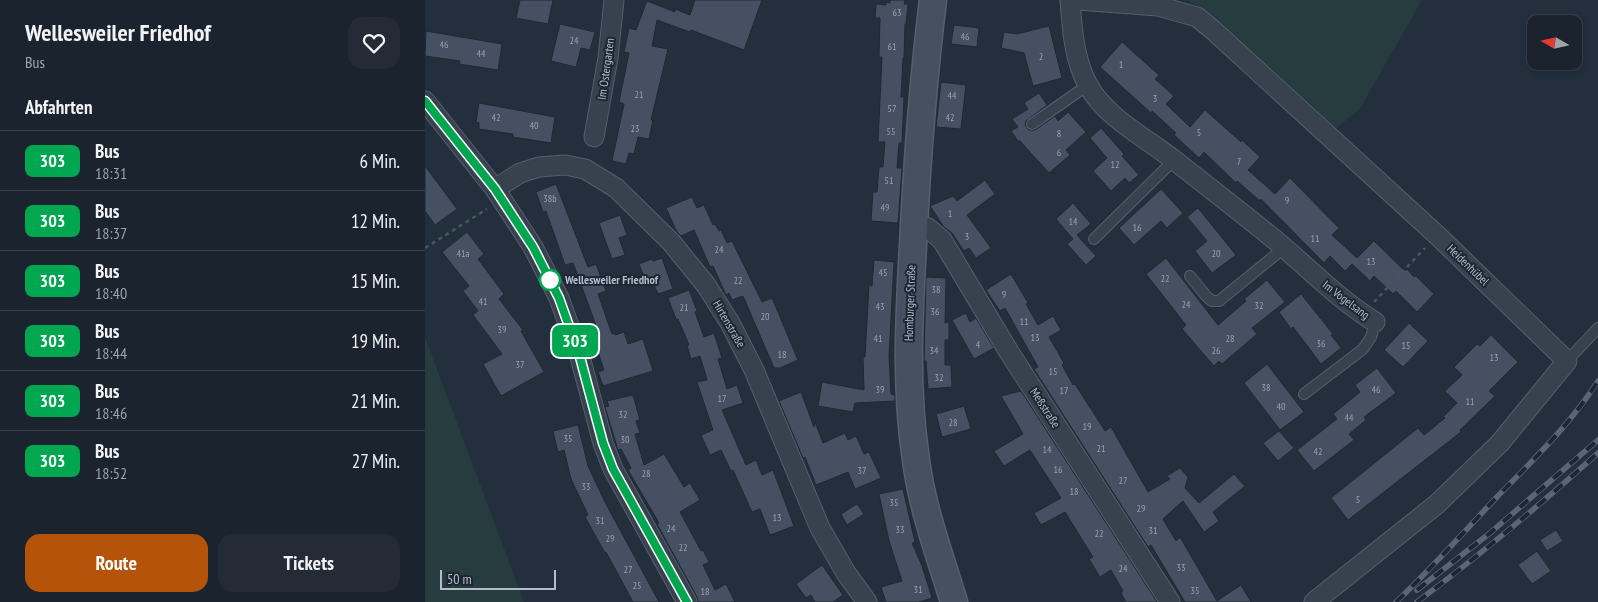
<!DOCTYPE html>
<html lang="de">
<meta charset="utf-8">
<style>
:root{--surface:#1b232e;--page:#242b36;--text:#f1f3f6;--muted:#a0a4aa;--line:#39404a;--accent:#b45309}
body{margin:0;font-family:"PT Sans Narrow",sans-serif;background:var(--page);color:var(--text);height:100vh;display:flex;flex-direction:column;font-size:19px;white-space:nowrap}
*{box-sizing:border-box;margin:0}
p{font-size:16px;color:var(--muted)}
.icon{flex:none;width:28px;height:28px;fill:none;stroke:currentColor;stroke-width:2;stroke-linecap:round;stroke-linejoin:round}
.map{position:relative;flex:1;overflow:hidden}
.sheet{display:flex;flex-direction:column;background:var(--surface);width:425px}
.sheet>*{flex:none}
.badge{padding:0 10px;border-radius:8px;font-size:18px;line-height:32px}
.needle{width:32px;rotate:279deg}
.controls{position:absolute;left:1102px;top:15px;display:grid;gap:10px}
.controls a{display:grid;place-items:center;width:55px;height:55px;border-radius:10px;background:var(--surface);box-shadow:0 2px 8px #0003,0 0 0 1px var(--line);font-size:25px}
.scale{position:absolute;left:15px;bottom:12px;width:116px;box-sizing:border-box;padding-left:5px;border:2px solid #b4bcc9;border-top:0;font-size:14px;line-height:18px;white-space:nowrap;color:#b4bcc9;-webkit-text-stroke:4px #1d2633;paint-order:stroke}
.map>.badge{position:absolute;translate:-50% -50%;box-shadow:0 0 0 2px #fff}
h2{padding:0 25px;font-size:19px;line-height:45px}
.round{display:grid;place-items:center;flex:none;width:52px;height:52px;border-radius:15px;background:var(--page)}
.headline{display:flex;align-items:center;justify-content:space-between;height:85px;padding:0 25px}
h1{font-size:24px;font-weight:700;line-height:38px}
.cta{display:flex;gap:10px;margin-top:auto;padding:10px 25px}
.cta a{flex:1;height:58px;border-radius:15px;background:var(--accent);color:#fff;font-size:20px;font-weight:700;line-height:58px;text-align:center}
.cta a+a{background:var(--page);color:var(--text)}
ul{padding:0;list-style:none}
li{display:flex;align-items:center;gap:15px;height:60px;padding:0 25px;border-top:1px solid var(--line)}
li div{flex:1}
li b{display:block;font-size:19px}
li em{font-style:normal}
li .badge{min-width:55px;font-weight:700;text-align:center}
main{display:flex;flex:1;min-height:0}
.map>svg:first-child{display:block}
.green{fill:#263c3f}
.building{fill:#455162;stroke:#1f2835}
.lines{fill:none;stroke-linecap:round;stroke-linejoin:round}
.lane-casing{stroke:#565f6c;stroke-width:12}
.street-casing{stroke:#565f6c;stroke-width:21}
.secondary-casing{stroke:#565f6c;stroke-width:29}
.path{stroke:#44595c;stroke-width:2.5;stroke-dasharray:4 4;stroke-linecap:butt}
.lane{stroke:#38414e;stroke-width:10}
.street{stroke:#38414e;stroke-width:19}
.secondary{stroke:#465061;stroke-width:26}
.rail-casing{stroke:#5a6575;stroke-width:5.5}
.rail{stroke:#1d2633;stroke-width:4;stroke-dasharray:11;stroke-linecap:butt}
.line-casing{stroke:#fff;stroke-width:11}
.line{stroke:#00a650;stroke-width:8}
.stop-dot{fill:#fff;stroke:#00a650;stroke-width:2.5}
.labels{text-anchor:middle;stroke-width:4;stroke-linejoin:round;paint-order:stroke}
.number-label{font-size:10px;fill:#98a1af}
.street-label{font-size:12px;fill:#b4bcc9;stroke:#1d2633}
.stop-label{font-size:12px;font-weight:bold;fill:#b4bcc9;stroke:#1d2633;text-anchor:start}
</style>
<main>
<section class="sheet">
<div class="headline"><div><h1>Wellesweiler Friedhof</h1><p>Bus</p></div><a class="round"><svg class="icon" aria-label="heart" viewBox="0 0 24 24"><path d="M12 20l-8-8c-3-5 5-10 8-4 3-6 11-1 8 4z"/></svg></a></div>
<h2>Abfahrten</h2>
<ul>
<li><span class="badge" style="background:#00a650;color:#fff">303</span><div><b>Bus</b><p>18:31</p></div><em>6 Min.</em></li>
<li><span class="badge" style="background:#00a650;color:#fff">303</span><div><b>Bus</b><p>18:37</p></div><em>12 Min.</em></li>
<li><span class="badge" style="background:#00a650;color:#fff">303</span><div><b>Bus</b><p>18:40</p></div><em>15 Min.</em></li>
<li><span class="badge" style="background:#00a650;color:#fff">303</span><div><b>Bus</b><p>18:44</p></div><em>19 Min.</em></li>
<li><span class="badge" style="background:#00a650;color:#fff">303</span><div><b>Bus</b><p>18:46</p></div><em>21 Min.</em></li>
<li><span class="badge" style="background:#00a650;color:#fff">303</span><div><b>Bus</b><p>18:52</p></div><em>27 Min.</em></li>
</ul>
<div class="cta"><a>Route</a><a>Tickets</a></div>
</section>
<div class="map">
<svg width="1173" height="602" viewBox="0 0 1173 602">
<rect width="100%" height="100%" fill="#242f3e"/>
<!-- green -->
<path class="green" d="M762 0H997L934 110 911 128 789 16Z
M0 337 99 602H0Z"/>
<!-- building -->
<path class="building" d="M95 0H128L123 24 91 18Z
M270 0H337L319 50 266 30 265 32 232 20 227 46 243 49 226 120H228L224 139 213 137 209 154 204 153 201 164 187 161 199 104 194 102 204 53 199 52 204 28 211 30 222 1 250 12V9L265 15Z
M465 0H480L479 4H483L481 24H480L479 58H478L476 97H479L477 143H474L472 168H477L473 223 446 221 448 192H452L454 167H458L460 142H453L457 57H454L455 18H450L451 4 461 5V2L465 3Z
M135 24 170 32 165 50 156 48 151 67 126 61Z
M529 25 554 28 552 47 526 44Z
M624 26 637 78 608 86 599 53 576 48 579 32 592 34Z
M1 31 77 44 73 70 34 64 35 61 0 56Z
M697 42 734 75 730 79 749 96 741 104 765 127 780 110 816 142 817 140 835 157 823 170 850 194 865 178 914 228 907 235 932 258 949 241 980 271 982 269 989 277 991 276 1009 294 992 312 971 291 968 294 949 276 945 281 927 264 920 271 905 256 899 263 836 199 835 201 812 181 811 183 779 152 774 158 749 135 751 133 727 111 726 113 675 67Z
M516 82 541 85 536 129 511 127Z
M614 93 622 105 601 121 600 125 604 130H610L630 116 633 121 643 112 661 132 641 150 645 155 624 173 595 141H593L586 131 593 127 587 119 603 109 599 103Z
M54 103 130 117 126 143 88 137V134L54 129V123L51 122Z
M676 128 699 154 697 156 714 175 704 183 700 178 686 191 668 171 682 158 665 138Z
M0 166 32 209 10 225 0 211Z
M560 180 570 194 542 215 566 248 551 258 544 248 539 251 527 233 519 227 505 206 528 196 532 201Z
M131 184 163 267 171 264 181 291 173 294 187 334 189 333 190 335 199 332 203 344 218 339 228 371 178 386 173 372 179 370 169 340 175 338 168 317 148 263 140 265 121 211 118 212 111 192Z
M736 189 758 213 742 228 736 221 709 245 694 228Z
M267 197 272 208 279 205 288 225 290 224 294 231 296 230 302 243 307 241 337 302 347 298 373 360 355 368H349L318 296 307 300 304 293 301 295 288 266 285 267 269 230 256 236 252 232 241 208Z
M648 203 666 224 652 235 671 256 661 265 642 244 648 239 631 219Z
M773 208 811 255 787 273 770 251 782 241 762 217Z
M195 215 202 235 194 238 200 255 187 259 174 223Z
M42 232 59 254 53 259 79 294 74 299 98 330 96 331 119 372 76 396 58 364 77 354 48 315 53 311 38 291 44 286 17 252Z
M237 258 248 289 233 294 229 285 223 287 214 264 227 259 228 261Z
M741 258 793 325 821 301 819 299 842 280 860 302 827 328 832 334 797 364 794 361 789 366 757 329 761 325 721 274Z
M449 260 469 262 464 356 466 394 470 395V401L430 403 428 412 393 406 397 382 439 390 438 357H440L444 285 447 286Z
M586 274 603 303 601 304 613 325 628 316 636 330 624 337 639 363 637 365 648 385 650 384 680 431 686 427 723 492 745 479 742 476 755 468 763 477 760 488 774 503 809 474 820 486 788 512 794 521 779 532 758 501 738 519 751 541 755 537 792 601 816 585 826 602H760L726 545 723 547 609 369 613 367 580 308 575 311 561 290Z
M501 277 521 278 520 323 524 322V340H520V365H526L527 387 503 389 501 361H499Z
M264 290 272 311 270 312 279 337 289 333 297 358 293 359 302 389 312 385 318 403 297 410 321 465 331 460 337 475 348 470 369 526 345 535 335 509 327 512 308 470 306 471 296 450 285 455 276 435 288 430 272 382 282 380 275 356 266 359 262 346 264 345 253 319H251L243 298Z
M876 294 908 334 906 335 916 348 896 364 868 327 866 329 854 312Z
M541 313 545 322 551 318 569 348 549 359 527 320Z
M984 323 1003 341 978 367 959 350Z
M1066 335 1093 362 1064 391 1070 396 1035 430 1036 432 923 520 906 498 993 428 999 435 1020 418 1018 417 1032 403 1020 391 1037 375 1029 367 1052 344 1055 346Z
M842 364 879 412 855 430 819 383Z
M952 368 971 393 939 417 941 420 924 434 929 440 889 471 872 450 912 419 908 414 935 392 930 385Z
M596 391 732 602H701L696 593 698 591 686 570 675 577 664 559 668 557 640 512 616 525 609 513 636 498 605 450 579 466 569 451 598 434 576 396Z
M376 392 389 427 390 422 398 443 420 433 423 440 431 436 439 454 444 452 456 478 430 489 423 472 391 485 380 457 378 458 354 401Z
M208 395 215 420 211 421 215 433 210 434 219 465 239 454 259 487 265 483 275 500 255 512 276 551 278 550 284 562 278 565 290 590 301 584 310 602H273L272 597 232 524 234 523 203 470 206 468 196 449 193 450 180 407 184 406 182 401Z
M539 406 546 429 517 437 511 414Z
M153 425 163 466 180 502 234 602H208L181 552 180 553 160 517 163 515 146 479 139 450 133 452 128 431Z
M854 431 869 448 853 461 838 443Z
M478 489 490 542 487 543 497 566 507 598 494 602H461L456 587 477 581 464 541 454 494Z
M432 504 439 514 422 525 416 514Z
M1131 530 1138 541 1122 551 1115 540Z
M1112 551 1126 571 1107 584 1093 565Z
M397 565 418 595 408 602H390L386 595 381 598 371 584Z"/>
<g class="lines">
<!-- lane casing -->
<g class="lane-casing">
<path id="lane" d="M607 124 663 85
M669 239 749 160
M765 276 782 297 787 301H794L859 248
M1142 361 1173 328
M879 394 938 349 946 337 950 322"/>
</g>
<!-- street casing -->
<g class="street-casing">
<path id="street" d="M645 0C647 28 649 60 663 85 680 117 721 138 749 160 781 185 813 210 844 235 880 264 911 298 950 322
M653 0 733 6 772 17 788 30 1013 236 1142 361 1075 443 1012 504 889 602
M0 101 70 189 108 247 134 298 155 357 178 443 188 469 262 602
M169 137 183 58 189 0
M70 189 95 173 114 167 140 165 160 169 191 188 246 242 281 285 305 323 329 370 395 528 421 573 442 602
M489 222 503 228 517 240 584 352 745 602"/>
</g>
<!-- secondary casing -->
<g class="secondary-casing">
<path id="secondary" d="M508 0C498 81 492 163 488 245 484 317 480 388 491 460 497 508 515 556 529 602"/>
</g>
<!-- path -->
<path class="path" d="M0 248 62 209
M949 302 1000 248"/>
<!-- lane -->
<use href="#lane" class="lane"/>
<!-- street -->
<use href="#street" class="street"/>
<!-- secondary -->
<use href="#secondary" class="secondary"/>
<!-- rail casing -->
<g class="rail-casing">
<path id="rail" d="M992 590 1065 533 1173 440
M971 602C1006 569 1038 533 1071 498 1107 461 1145 425 1173 381
M992 602C1055 555 1115 505 1173 453"/>
</g>
<!-- rail -->
<use href="#rail" class="rail"/>
</g>
<g class="lines">
<!-- line casing -->
<g class="line-casing">
<path id="line" d="M0 101 70 189 108 247 134 298 155 357 178 443 188 469 262 602"/>
</g>
<!-- line -->
<use href="#line" class="line"/>
</g>
<!-- markers -->
<circle class="stop-dot" cx="125" cy="280" r="10"/>
<g class="labels">
<!-- number labels -->
<g class="number-label">
<text x="472" y="16">63</text>
<text x="540" y="40">46</text>
<text x="149" y="44">24</text>
<text x="19" y="48">46</text>
<text x="467" y="50">61</text>
<text x="56" y="57">44</text>
<text x="616" y="60">2</text>
<text x="696" y="68">1</text>
<text x="214" y="98">21</text>
<text x="527" y="99">44</text>
<text x="730" y="102">3</text>
<text x="467" y="112">57</text>
<text x="71" y="121">42</text>
<text x="525" y="121">42</text>
<text x="109" y="129">40</text>
<text x="210" y="132">23</text>
<text x="466" y="135">55</text>
<text x="774" y="136">5</text>
<text x="634" y="137">8</text>
<text x="634" y="156">6</text>
<text x="814" y="165">7</text>
<text x="690" y="168">12</text>
<text x="464" y="184">51</text>
<text x="125" y="202">38b</text>
<text x="862" y="204">9</text>
<text x="460" y="211">49</text>
<text x="525" y="217">1</text>
<text x="648" y="225">14</text>
<text x="712" y="231">16</text>
<text x="542" y="240">3</text>
<text x="890" y="242">11</text>
<text x="294" y="253">24</text>
<text x="38" y="257">41a</text>
<text x="791" y="257">20</text>
<text x="946" y="265">13</text>
<text x="458" y="276">45</text>
<text x="740" y="282">22</text>
<text x="313" y="284">22</text>
<text x="511" y="293">38</text>
<text x="579" y="298">9</text>
<text x="58" y="305">41</text>
<text x="761" y="308">24</text>
<text x="834" y="309">32</text>
<text x="455" y="310">43</text>
<text x="259" y="311">21</text>
<text x="510" y="315">36</text>
<text x="340" y="320">20</text>
<text x="599" y="325">11</text>
<text x="77" y="333">39</text>
<text x="610" y="341">13</text>
<text x="453" y="342">41</text>
<text x="805" y="342">28</text>
<text x="896" y="347">36</text>
<text x="553" y="348">4</text>
<text x="981" y="349">15</text>
<text x="509" y="354">34</text>
<text x="791" y="354">26</text>
<text x="357" y="358">18</text>
<text x="1069" y="361">13</text>
<text x="95" y="368">37</text>
<text x="628" y="375">15</text>
<text x="514" y="381">32</text>
<text x="841" y="391">38</text>
<text x="455" y="393">39</text>
<text x="951" y="393">46</text>
<text x="639" y="394">17</text>
<text x="297" y="402">17</text>
<text x="1045" y="405">11</text>
<text x="856" y="410">40</text>
<text x="198" y="418">32</text>
<text x="924" y="421">44</text>
<text x="528" y="426">28</text>
<text x="662" y="430">19</text>
<text x="143" y="442">35</text>
<text x="200" y="443">30</text>
<text x="676" y="452">21</text>
<text x="622" y="453">14</text>
<text x="893" y="455">42</text>
<text x="633" y="473">16</text>
<text x="437" y="474">37</text>
<text x="221" y="477">28</text>
<text x="698" y="484">27</text>
<text x="161" y="490">33</text>
<text x="649" y="495">18</text>
<text x="933" y="503">5</text>
<text x="469" y="506">35</text>
<text x="716" y="512">29</text>
<text x="352" y="521">13</text>
<text x="175" y="524">31</text>
<text x="246" y="532">24</text>
<text x="475" y="533">33</text>
<text x="728" y="534">31</text>
<text x="674" y="537">22</text>
<text x="185" y="542">29</text>
<text x="258" y="551">22</text>
<text x="756" y="571">33</text>
<text x="698" y="572">24</text>
<text x="203" y="573">27</text>
<text x="212" y="589">25</text>
<text x="493" y="593">31</text>
<text x="770" y="594">35</text>
<text x="280" y="595">18</text>
</g>
<!-- street labels -->
<g class="street-label">
<text transform="translate(181 69) rotate(-82)" y="4">Im Ostergarten</text>
<text transform="translate(1043 265) rotate(44)" y="4">Heidenhübel</text>
<text transform="translate(921 300) rotate(37)" y="4">Im Vogelsang</text>
<text transform="translate(485 303) rotate(-88)" y="4">Homburger Straße</text>
<text transform="translate(304 324) rotate(60)" y="4">Hirtenstraße</text>
<text transform="translate(620 408) rotate(57)" y="4">Meßstraße</text>
</g>
<!-- stop labels -->
<g class="stop-label">
<text x="140" y="284">Wellesweiler Friedhof</text>
</g>
</g>
</svg>
<div class="controls">
<a><svg class="needle" viewBox="-14 -14 28 28"><path d="M0-13l5 13h-10z" fill="#e53935"/><path d="M0 13l5-13h-10z" fill="#a0a4aa"/></svg></a>
</div>
<div class="scale">50 m</div>
<b class="badge" style="left:150px;top:341px;background:#00a650;color:#fff">303</b>
</div>
</main>
